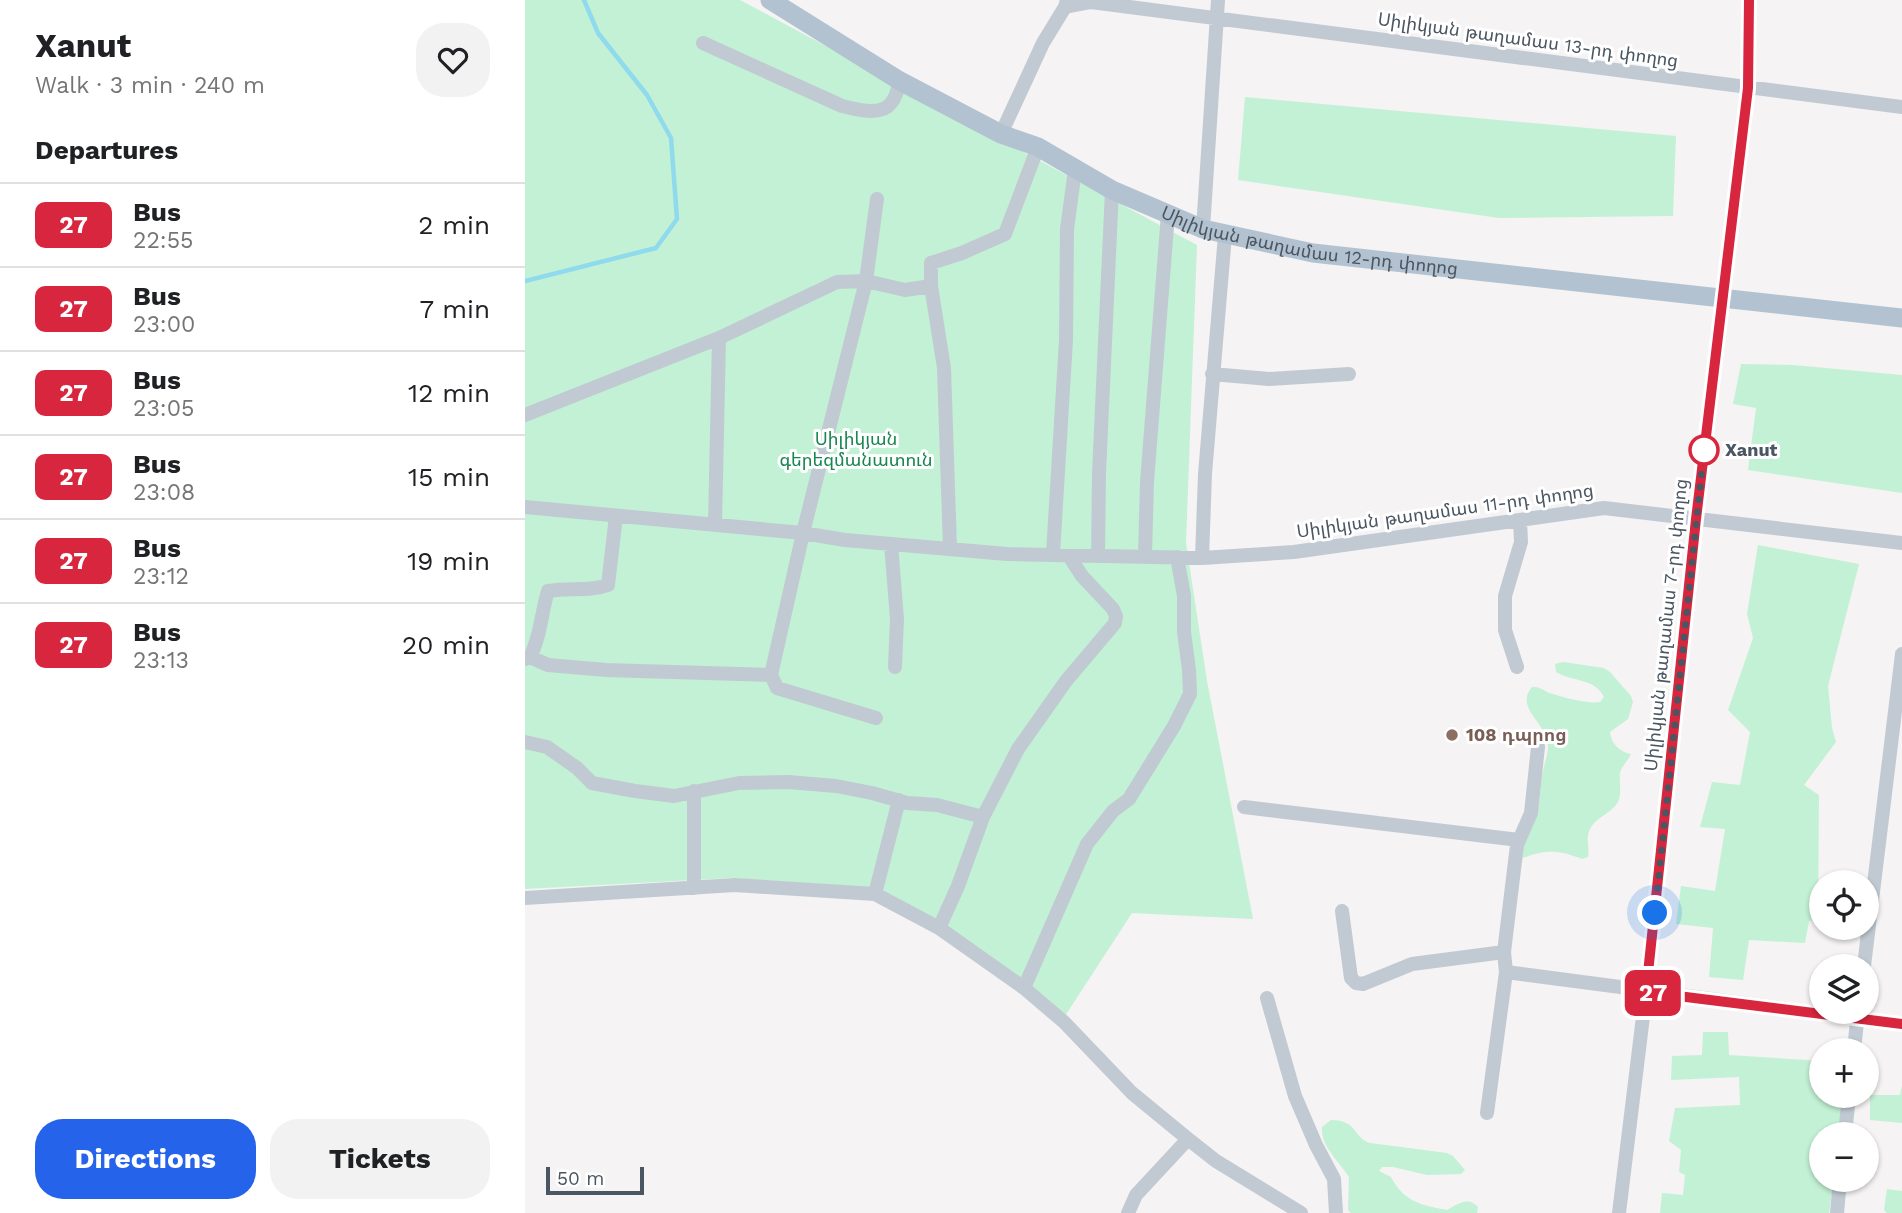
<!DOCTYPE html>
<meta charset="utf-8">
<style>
:root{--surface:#fff;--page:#f2f2f2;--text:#202124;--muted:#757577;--line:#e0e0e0;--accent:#2563eb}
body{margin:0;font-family:"Work Sans","Noto Sans Armenian",sans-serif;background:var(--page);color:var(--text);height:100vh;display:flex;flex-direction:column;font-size:26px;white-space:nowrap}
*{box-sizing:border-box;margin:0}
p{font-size:23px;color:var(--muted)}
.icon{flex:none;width:38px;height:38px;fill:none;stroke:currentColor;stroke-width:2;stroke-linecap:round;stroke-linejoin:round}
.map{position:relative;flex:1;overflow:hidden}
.side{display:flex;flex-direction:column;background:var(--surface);width:525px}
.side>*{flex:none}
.badge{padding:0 14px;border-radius:10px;font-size:24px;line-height:46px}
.fabs{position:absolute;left:1284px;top:870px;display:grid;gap:14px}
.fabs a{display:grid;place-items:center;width:70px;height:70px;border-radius:50%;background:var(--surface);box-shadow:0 2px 5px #0004;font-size:35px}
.scale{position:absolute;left:21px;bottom:18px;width:98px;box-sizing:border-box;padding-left:7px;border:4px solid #4a5661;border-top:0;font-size:19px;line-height:24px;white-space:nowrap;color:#4a5661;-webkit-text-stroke:5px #fff;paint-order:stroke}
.you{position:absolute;width:35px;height:35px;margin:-18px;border:5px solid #fff;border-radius:50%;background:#1a73e8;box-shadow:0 0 0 10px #1a73e833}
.map>.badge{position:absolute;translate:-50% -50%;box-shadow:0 0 0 4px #fff}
h2{padding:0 35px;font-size:26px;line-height:63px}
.round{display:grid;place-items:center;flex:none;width:74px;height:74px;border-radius:28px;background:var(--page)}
.head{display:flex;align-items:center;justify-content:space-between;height:119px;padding:0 35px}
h1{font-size:33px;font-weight:700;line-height:52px}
.button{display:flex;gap:14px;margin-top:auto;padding:14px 35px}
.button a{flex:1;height:80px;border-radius:28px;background:var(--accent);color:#fff;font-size:28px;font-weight:700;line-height:80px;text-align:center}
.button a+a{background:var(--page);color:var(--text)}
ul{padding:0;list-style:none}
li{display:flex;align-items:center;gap:21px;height:84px;padding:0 35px;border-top:2px solid var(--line)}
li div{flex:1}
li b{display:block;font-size:26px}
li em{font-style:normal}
li .badge{min-width:77px;font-weight:700;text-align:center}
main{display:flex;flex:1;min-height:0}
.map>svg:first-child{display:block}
.green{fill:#c3f1d5}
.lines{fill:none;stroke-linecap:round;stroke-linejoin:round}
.stream{stroke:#90daee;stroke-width:4.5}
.minor{stroke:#c1cad2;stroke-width:14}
.major{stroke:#b3c2d1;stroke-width:19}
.line-casing{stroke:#fff;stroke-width:16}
.line{stroke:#d7263d;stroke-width:10}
.walk{stroke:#4a5661;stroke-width:7;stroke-dasharray:0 12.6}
.stop-dot{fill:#fff;stroke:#d7263d;stroke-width:3.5}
.education-dot{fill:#8d6e63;stroke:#fff;stroke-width:2.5}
.labels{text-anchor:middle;stroke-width:6;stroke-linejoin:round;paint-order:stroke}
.street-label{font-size:18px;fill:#4a5661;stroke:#fff}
.park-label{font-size:18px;fill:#17864f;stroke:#fff}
.stop-label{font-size:18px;font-weight:bold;fill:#4a5661;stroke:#fff;text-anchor:start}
.education-label{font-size:18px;font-weight:bold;fill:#785e54;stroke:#fff;text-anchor:start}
</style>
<main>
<section class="side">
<div class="head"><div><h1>Xanut</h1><p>Walk · 3 min · 240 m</p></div><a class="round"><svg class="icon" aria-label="heart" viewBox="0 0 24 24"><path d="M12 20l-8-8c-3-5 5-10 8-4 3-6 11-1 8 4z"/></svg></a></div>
<h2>Departures</h2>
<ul>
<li><span class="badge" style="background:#d7263d;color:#fff">27</span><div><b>Bus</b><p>22:55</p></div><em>2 min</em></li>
<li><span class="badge" style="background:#d7263d;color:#fff">27</span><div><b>Bus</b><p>23:00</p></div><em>7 min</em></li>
<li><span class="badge" style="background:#d7263d;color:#fff">27</span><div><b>Bus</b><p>23:05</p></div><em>12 min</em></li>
<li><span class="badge" style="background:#d7263d;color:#fff">27</span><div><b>Bus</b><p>23:08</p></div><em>15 min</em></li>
<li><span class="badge" style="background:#d7263d;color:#fff">27</span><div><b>Bus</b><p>23:12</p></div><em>19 min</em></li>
<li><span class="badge" style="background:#d7263d;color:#fff">27</span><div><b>Bus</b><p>23:13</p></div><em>20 min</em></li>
</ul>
<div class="button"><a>Directions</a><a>Tickets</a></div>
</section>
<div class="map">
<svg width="1377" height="1213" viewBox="0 0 1377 1213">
<rect width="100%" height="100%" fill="#f5f3f3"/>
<!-- green -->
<path class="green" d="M0 0H215L672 245 661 543 682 681 728 919 607 913 540 1016 413 923 328 886 207 878 0 889Z
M720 97 1151 136 1148 216 974 218 713 180Z
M1216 364 1268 365 1377 375V493L1223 470 1231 408 1208 404Z
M1233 545 1334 564 1303 686 1307 728 1311 742 1279 785 1294 795 1293 919 1284 921 1280 943 1224 940 1218 980 1184 977 1188 928 1151 924 1156 886 1190 891 1200 829 1175 827 1187 782 1215 785 1225 732 1203 710 1228 638 1222 614Z
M1038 662 1079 668 1085 672 1106 696 1108 702 1103 719 1085 732C1086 744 1095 752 1106 754 1103 761 1097 765 1095 773 1094 782 1097 793 1093 802 1087 813 1071 817 1065 829 1060 839 1065 847 1063 857L1057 859C1035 850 1021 849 998 858L996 851C1002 837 1009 825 1013 810 1016 796 1015 781 1019 767 1021 756 1025 751 1022 740 1019 723 990 706 1007 687 1016 686 1019 692 1028 694 1039 698 1065 704 1075 702L1079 697C1070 678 1048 682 1031 672L1030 664Z
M1178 1032H1203L1204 1055 1297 1061V1096H1317L1315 1134H1297V1180H1309L1304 1213H1135L1137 1193 1158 1195 1160 1175 1154 1172 1156 1150 1144 1141 1150 1108 1215 1105 1214 1077 1146 1080 1147 1056 1177 1055Z
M1377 1085V1123L1345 1120V1095H1375Z
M806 1120C833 1120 828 1138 845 1143L922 1153 928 1156 940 1170 936 1174 902 1175 868 1167H857L854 1171 866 1177C879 1202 896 1205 922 1210 933 1204 943 1196 953 1207L952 1213H826L823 1210 824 1177C815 1162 795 1146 797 1127Z
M1362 1189 1377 1191V1213H1362L1359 1210Z"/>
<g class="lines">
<!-- stream -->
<path class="stream" d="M0 281 131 248 152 219 146 138 122 95 73 33 59 0"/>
<!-- minor -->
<path class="minor" d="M540 7 566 2 1377 107
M178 43 317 106C331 109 356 117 366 103 371 98 373 88 375 81
M476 134 518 43 540 7 542 0
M678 229 693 0
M406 286 419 368 425 548
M687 374 744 379 824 374
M0 415 194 338 312 282 341 281 380 290 406 286V263L437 253 480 234 513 147
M0 507 278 533 320 540 482 554 677 558 769 552 1079 508 1377 543
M190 525 194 338
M366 544 372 619 370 667
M528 554 541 340 542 229 550 170
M573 556 574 473 587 190
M620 556 622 482 643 214
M677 558 680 474 700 235
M5 657 23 665 81 670 246 675
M0 659 5 657C16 636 16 613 23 591 45 587 63 592 83 585L91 516
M992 667 980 630V596L996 542 995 520
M351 718 252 688 246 675 278 533 341 281 352 199
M0 742 22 747 52 768 67 783 110 791 149 796 214 783 263 782 311 786 347 793 382 803 412 805 458 817
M1013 747 1006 813 992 845 979 952 981 972 1377 1024
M169 791V888
M719 807 994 840
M350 894 374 800
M0 898 210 885 350 894 414 928 499 988 539 1022 607 1093 663 1139 691 1161 776 1213
M817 911 826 978 831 983 838 984 887 964 979 952
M414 928 433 886 458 817 493 749 541 681 590 623 591 616 588 609 557 576 544 556
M1339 966 1377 654
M499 988 562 844 588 811 604 799 649 726 665 694 664 670 659 632V596L652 557
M742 998 770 1096 791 1145 809 1179 811 1213
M1329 1050 1333 1012
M962 1113 981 972
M1320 1134 1324 1096
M603 1213 611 1195 663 1139
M1094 1213 1121 992 1171 519 1223 88 1224 0
M1312 1213 1315 1180"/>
<!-- major -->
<path class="major" id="s1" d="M245 0 375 81 476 134 513 147 587 190 678 229 788 253 1377 318"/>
</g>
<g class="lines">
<!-- line casing -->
<g class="line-casing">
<path id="line" d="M1224 0 1223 88 1171 519 1121 992 1377 1024"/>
</g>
<!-- line -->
<use href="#line" class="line"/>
<!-- walk -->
<path class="walk" d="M1130 913 1179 450"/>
</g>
<!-- markers -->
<circle class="stop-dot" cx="1179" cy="450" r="14"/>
<circle class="education-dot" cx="927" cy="735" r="7"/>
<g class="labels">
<!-- street labels -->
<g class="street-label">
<text transform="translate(1003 40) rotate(8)" y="6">Սիլիկյան թաղամաս 13-րդ փողոց</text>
<text dy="6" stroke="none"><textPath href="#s1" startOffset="598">Սիլիկյան թաղամաս 12-րդ փողոց</textPath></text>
<text transform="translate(920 511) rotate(-8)" y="6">Սիլիկյան թաղամաս 11-րդ փողոց</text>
<text transform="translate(1141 625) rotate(-84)" y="6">Սիլիկյան թաղամաս 7-րդ փողոց</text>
</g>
<!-- park labels -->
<g class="park-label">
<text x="331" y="445">Սիլիկյան<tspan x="331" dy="21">գերեզմանատուն</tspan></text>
</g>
<!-- stop labels -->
<g class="stop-label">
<text x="1200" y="456">Xanut</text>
</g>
<!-- education labels -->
<g class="education-label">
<text x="941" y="741">108 դպրոց</text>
</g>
</g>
</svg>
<div class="fabs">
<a><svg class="icon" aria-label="locate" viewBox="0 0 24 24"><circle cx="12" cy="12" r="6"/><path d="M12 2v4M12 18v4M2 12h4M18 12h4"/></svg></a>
<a><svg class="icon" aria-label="layers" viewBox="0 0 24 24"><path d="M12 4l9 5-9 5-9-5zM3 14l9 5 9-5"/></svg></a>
<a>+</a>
<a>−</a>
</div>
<div class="scale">50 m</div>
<div class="you" style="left:1130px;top:913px"></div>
<b class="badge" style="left:1128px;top:993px;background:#d7263d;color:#fff">27</b>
</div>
</main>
